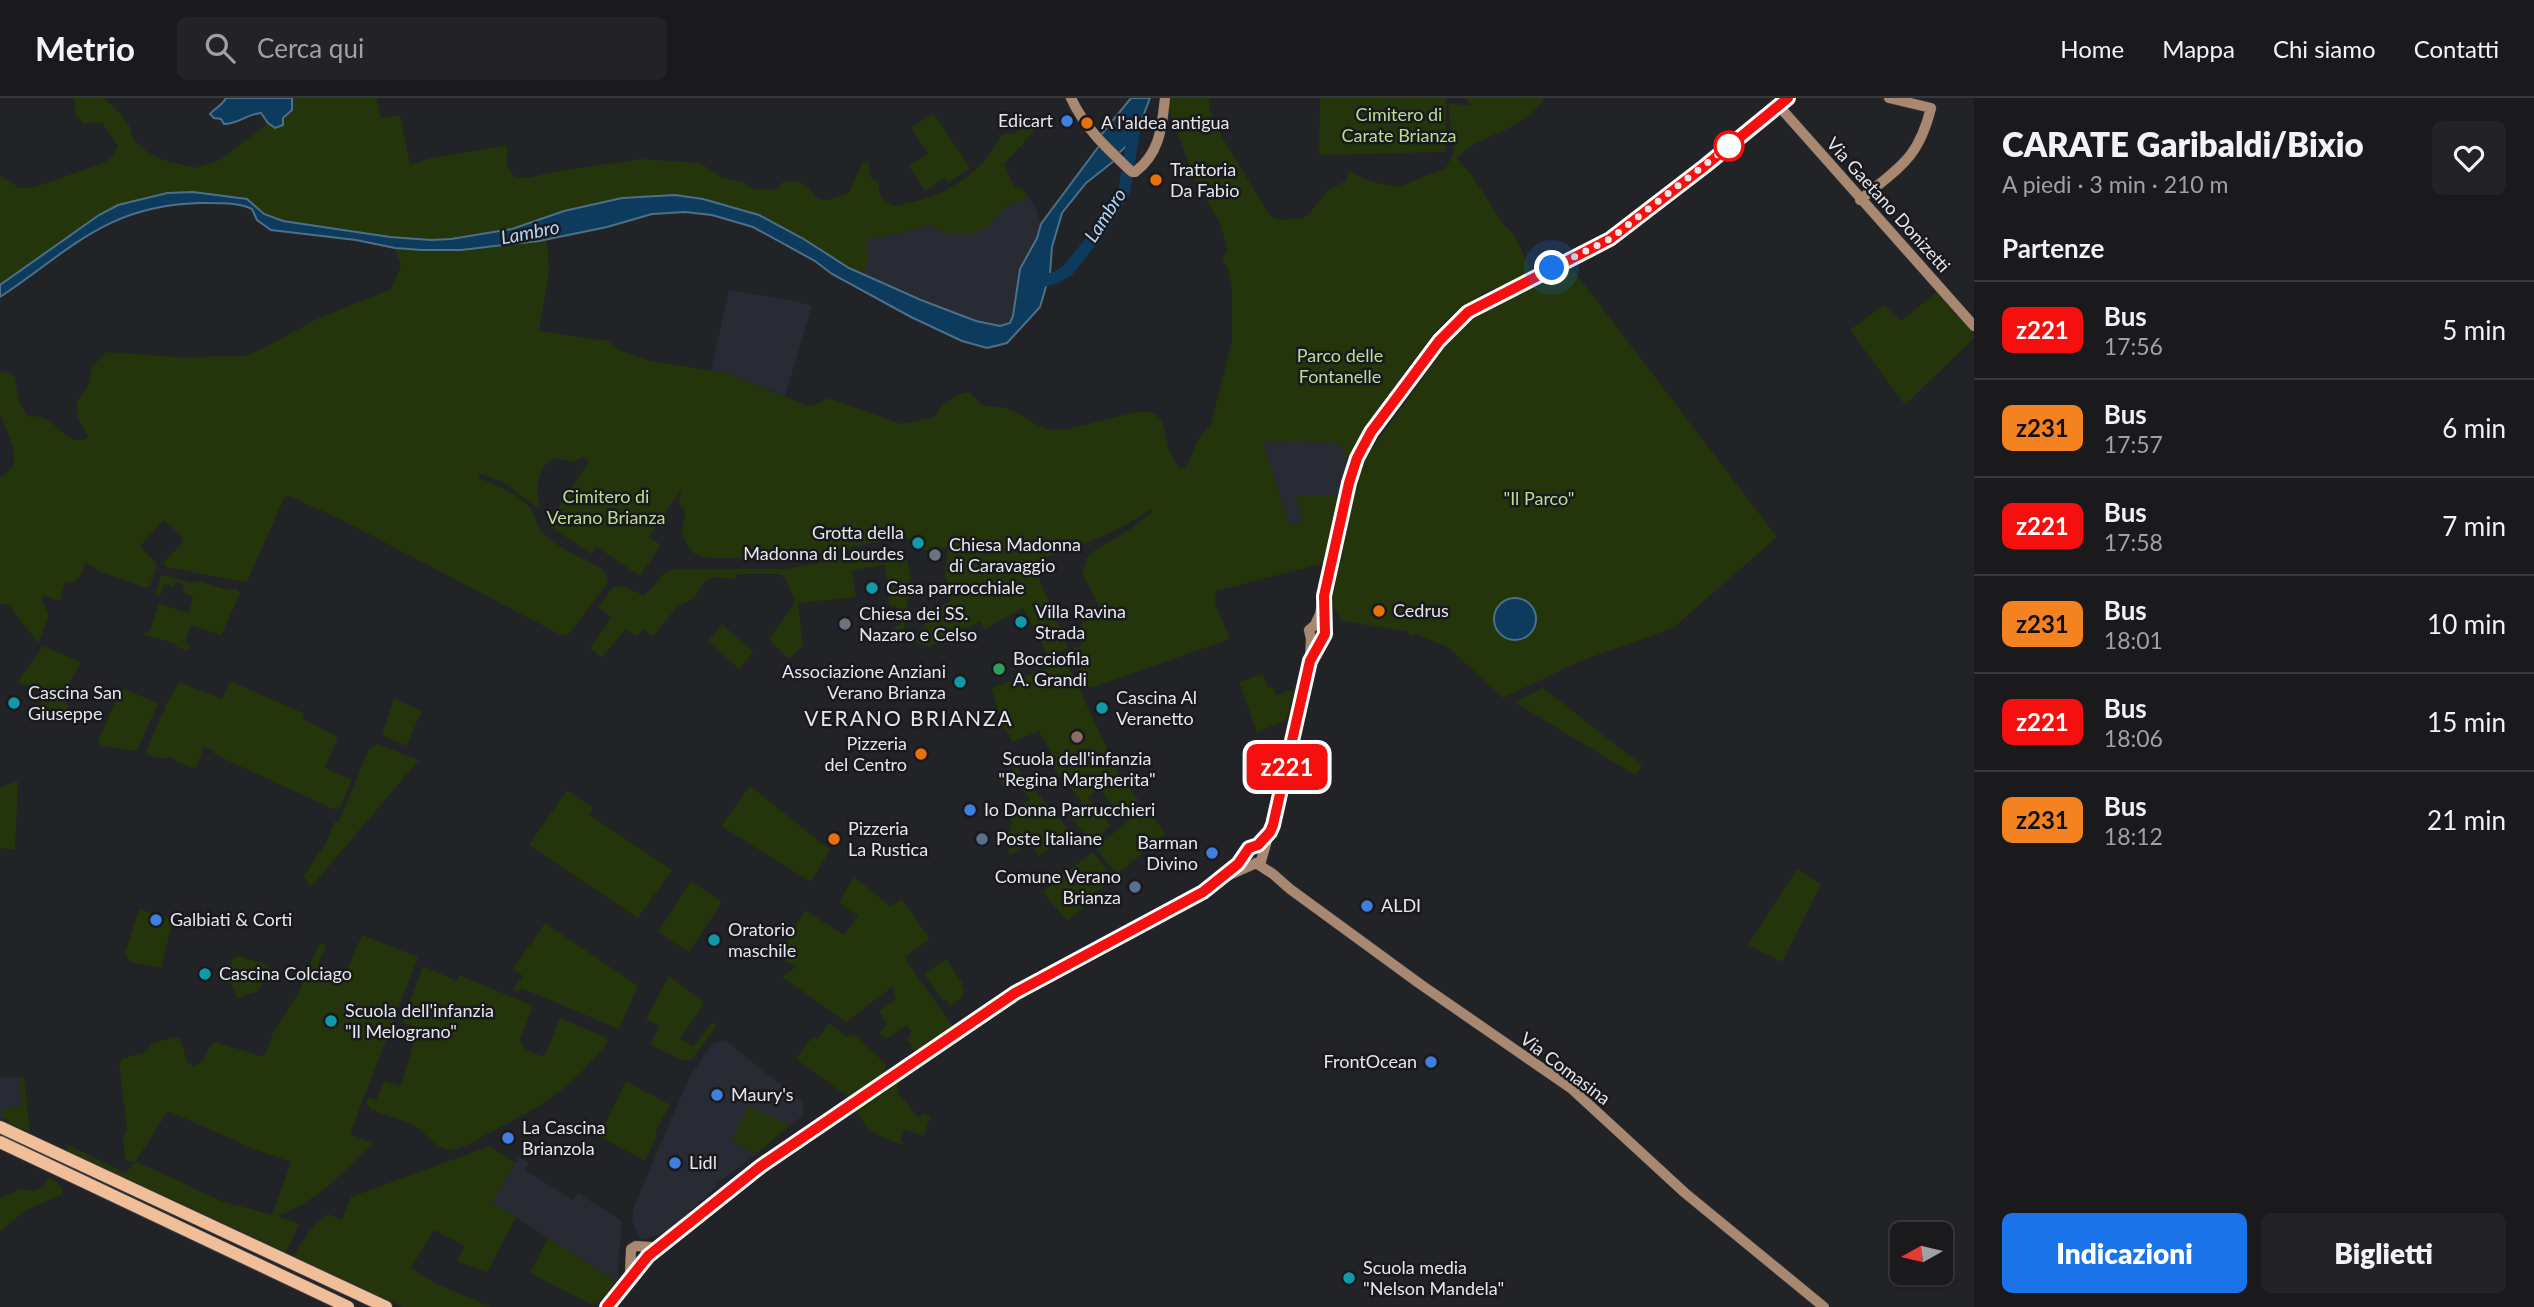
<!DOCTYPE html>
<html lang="it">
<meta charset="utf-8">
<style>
:root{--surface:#1a1a1d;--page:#232326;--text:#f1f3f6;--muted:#9fa1a4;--line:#38383b;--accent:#1a73e8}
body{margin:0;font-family:Lato,sans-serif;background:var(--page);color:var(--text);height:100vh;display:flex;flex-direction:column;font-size:26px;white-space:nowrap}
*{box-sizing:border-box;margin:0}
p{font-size:23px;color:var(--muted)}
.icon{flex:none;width:38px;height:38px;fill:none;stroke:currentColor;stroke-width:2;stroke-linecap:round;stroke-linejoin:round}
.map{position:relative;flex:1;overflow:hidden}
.side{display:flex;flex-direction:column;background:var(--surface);width:560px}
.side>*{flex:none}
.badge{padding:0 14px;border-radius:10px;font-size:24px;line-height:46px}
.needle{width:46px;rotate:262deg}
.tools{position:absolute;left:1890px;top:1124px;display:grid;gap:14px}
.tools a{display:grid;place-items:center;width:63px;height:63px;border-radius:10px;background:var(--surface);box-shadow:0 2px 5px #0004,0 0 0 2px var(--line);font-size:35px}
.you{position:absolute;width:35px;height:35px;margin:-18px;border:5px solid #fff;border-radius:50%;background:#1a73e8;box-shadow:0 0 0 10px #1a73e833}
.map>.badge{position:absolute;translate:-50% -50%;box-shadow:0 0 0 4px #fff}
h2{padding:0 28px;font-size:26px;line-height:63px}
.round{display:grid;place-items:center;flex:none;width:74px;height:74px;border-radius:10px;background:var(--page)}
.overview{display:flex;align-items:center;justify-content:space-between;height:119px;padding:0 28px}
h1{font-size:33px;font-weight:800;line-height:52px}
.cta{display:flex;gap:14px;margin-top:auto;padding:14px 28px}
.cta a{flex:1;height:80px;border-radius:10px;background:var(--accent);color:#fff;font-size:28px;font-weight:800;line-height:80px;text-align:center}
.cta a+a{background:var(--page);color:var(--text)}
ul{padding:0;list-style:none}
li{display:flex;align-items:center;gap:21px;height:98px;padding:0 28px;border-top:2px solid var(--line)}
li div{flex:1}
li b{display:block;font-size:26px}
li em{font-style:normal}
li .badge{min-width:77px;font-weight:700;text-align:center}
header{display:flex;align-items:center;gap:42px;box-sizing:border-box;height:98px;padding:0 35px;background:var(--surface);border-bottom:2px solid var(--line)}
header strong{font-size:33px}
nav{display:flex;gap:38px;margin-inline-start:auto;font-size:24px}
.search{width:490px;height:63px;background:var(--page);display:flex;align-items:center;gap:18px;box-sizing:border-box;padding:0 24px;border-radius:10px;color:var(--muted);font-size:26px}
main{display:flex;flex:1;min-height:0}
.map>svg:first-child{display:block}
.built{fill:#282a34}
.green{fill:#24340b;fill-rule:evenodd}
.water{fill:#0c3b5d;stroke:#4d6f87;stroke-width:2}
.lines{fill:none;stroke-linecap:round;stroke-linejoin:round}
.river{stroke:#0c3b5d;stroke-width:12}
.secondary-casing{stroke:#3d3e42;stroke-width:11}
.highway-casing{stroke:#3d3e42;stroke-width:14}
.secondary{stroke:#a98871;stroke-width:10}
.highway{stroke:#f1be9a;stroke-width:12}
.line-casing{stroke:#fff;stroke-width:16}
.line{stroke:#f50f0f;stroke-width:10}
.walk{stroke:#e6e7ea;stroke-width:7;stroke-dasharray:0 12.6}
.shop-dot{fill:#3f7fe0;stroke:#19191e;stroke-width:2.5}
.food-dot{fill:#e8710a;stroke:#19191e;stroke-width:2.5}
.stop-dot{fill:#fff;stroke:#f50f0f;stroke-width:3.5}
.culture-dot{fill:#0f9aa8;stroke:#19191e;stroke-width:2.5}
.worship-dot{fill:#6b7280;stroke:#19191e;stroke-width:2.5}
.leisure-dot{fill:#2e9e5b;stroke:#19191e;stroke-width:2.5}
.education-dot{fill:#8d6e63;stroke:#19191e;stroke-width:2.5}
.service-dot{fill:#5c6f8a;stroke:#19191e;stroke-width:2.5}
.labels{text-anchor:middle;stroke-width:5;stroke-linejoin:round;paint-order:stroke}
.park-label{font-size:18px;fill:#bbde93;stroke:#19191e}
.poi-label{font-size:18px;fill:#e6e7ea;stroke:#19191e;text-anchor:start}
.street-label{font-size:18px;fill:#e6e7ea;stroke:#19191e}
.water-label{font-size:19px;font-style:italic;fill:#afd6f9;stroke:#19191e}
.quarter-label{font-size:21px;letter-spacing:2px;fill:#e6e7ea;stroke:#19191e}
</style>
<header>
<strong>Metrio</strong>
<div class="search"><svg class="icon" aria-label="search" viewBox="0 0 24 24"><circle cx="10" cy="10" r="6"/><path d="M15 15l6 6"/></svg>Cerca qui</div>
<nav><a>Home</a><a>Mappa</a><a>Chi siamo</a><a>Contatti</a></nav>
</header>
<main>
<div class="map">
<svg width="1974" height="1209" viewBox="0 0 1974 1209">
<rect width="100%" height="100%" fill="#222327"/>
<!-- built -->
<path class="built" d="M1028 99 1036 110 1041 126 1018 182V201L1010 225 1000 228 976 223 861 175 865 173 868 140 883 139 931 127 940 134 969 136 992 125 1001 112Z
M729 192 796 203 812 208 785 298 727 275 711 272Z
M1263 343 1338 345 1348 361 1339 397H1296L1303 423 1289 427Z
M722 942 726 943 800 1002 803 1006 804 1017 790 1027 748 1009 732 1044 757 1056 717 1085 716 1089 667 1134 643 1142 638 1138 632 1121 634 1109 642 1089 690 978 712 946Z
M0 979H19L22 1008 7 1010 4 1021 9 1025 0 1020Z
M519 1059 529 1065 525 1072 573 1102 578 1095 622 1123 617 1184 492 1104Z"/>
<!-- green -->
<path class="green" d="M74 0H104L122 18 130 29 133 41 146 53 160 61 195 70 220 62 268 25 275 30 290 14 292 0H376L381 20 400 17 410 67 428 61 507 47V68L515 79 528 80 552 74 641 61 700 65 721 79 744 84 749 89 758 92 777 91 784 83C815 80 809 104 827 102 834 101 842 97 849 95L862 65 868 64 871 80 879 85C877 97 883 102 893 108 931 102 958 91 985 62 992 54 996 43 1004 35L1015 36 1026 24H1032L1035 32 1022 46 1024 50 1020 49 1003 67C1010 73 1009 81 1015 89L1022 90 1028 99C1020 105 1011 105 1003 111 995 117 993 127 984 131 970 139 942 139 931 127L883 139 868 140V162L865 173 861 175 759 117 675 97 622 100 564 113 512 131 451 141H401L283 123 264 116 247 101 193 94 157 96 118 107 99 117 0 187V77L19 90H33L103 65 112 59 118 48 102 25H83L75 15Z
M1163 0H1210L1209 10 1222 39 1270 118 1279 122 1303 120 1309 116 1327 93 1347 82 1348 73 1372 84 1398 89 1446 70 1454 53 1448 6 1471 7 1465 0H1545C1527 24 1505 32 1480 43 1471 47 1464 54 1456 60L1471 76 1504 127 1514 136 1532 176 1485 194 1447 221 1433 236 1375 315 1348 361 1338 345 1263 343 1289 427 1303 423 1296 397H1339L1325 465 1216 493 1215 505 1230 541 1091 590 1087 587 1073 550 1081 549C1076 524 1083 525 1099 508L1082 475 1089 456 1129 432 1153 413 1152 410C1115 437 1074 450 1032 464L1068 550 1048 558 1023 510 985 531 980 523 929 549 911 543 942 507 950 503 945 476 948 450 918 453 911 441 898 440 795 460H708L695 456 688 448 682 437 685 413 679 405 682 391 649 439 661 447 640 478 597 449 591 456 547 426 589 364 583 359 574 364 556 360C535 368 537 392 539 411L503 384 480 376 478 380C496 387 518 395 530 410 536 418 536 428 543 435 558 451 585 461 604 472L608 484 569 536 561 537 344 423 289 398 284 400 248 482 243 484 166 469 163 465 183 444 182 439 164 422 140 448 157 466 150 488 146 490 96 472 93 468 85 465 81 477 72 485 65 483 60 503 43 497 42 503 49 517 38 546 81 564 62 599 67 603 66 606 69 608 62 624 40 613 41 607 36 590 17 584 42 550 11 510 7 506H0V379C30 365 4 335 0 314 0 301 0 286 0 273H5L15 279C17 293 18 308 29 319 58 313 61 352 89 340L78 320 76 305 89 286 92 268 107 254 178 259 243 258 254 255 317 221 391 191 401 168 395 150C446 155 498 151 547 141L549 174 539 233 608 243 619 252 650 263 727 275 806 307H815L829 300 901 326 934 319 944 306 957 297 969 294 984 308C994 309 1002 308 1011 312 1026 318 1037 331 1055 332 1077 333 1141 307 1155 316 1166 324 1165 340 1169 351 1171 358 1176 364 1180 370L1186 369 1200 338 1211 326 1232 243V189L1228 171 1222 160 1228 153 1220 125 1194 81 1168 7Z
M1320 0H1446L1445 54 1319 57Z
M933 15 970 70 948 85 944 80 925 93 909 68 928 56 911 30Z
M1571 169 1777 439 1673 530 1578 564 1503 600 1449 550 1419 537 1415 536 1411 539 1408 534 1342 523 1331 505 1357 386 1367 357 1452 240 1472 221Z
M1938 193 1974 235V240L1905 307 1850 232 1884 207 1901 223Z
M886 452 901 456 907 463 911 480 904 534 891 535V532L901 525 902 517 897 510 889 507 885 467 852 472 856 499 798 505 803 548 789 561 769 541 795 504 786 482 780 476H738L734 481 715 479 706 482 694 500 678 508 652 539 643 531 636 539 626 531 601 560 590 550 611 520 598 509 613 489 622 488 643 497C655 491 658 476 672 471H786Z
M163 477 192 485 198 483 227 492 237 491 240 496 221 537 191 527 185 544 190 546 188 553 175 548V545L144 537 145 533 149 535 159 506 189 515 193 499 182 494 185 487 175 484 173 489 165 486 160 498 155 496 161 478Z
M722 526 754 554 739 571 708 543Z
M1063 565 1068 567 1121 680 1138 701 1137 706 1122 718 1099 691 1088 699 1111 728 1091 744 1068 716 1082 704 1051 666 1056 663 1039 633 1013 644 1004 629 991 590Z
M1263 576 1268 590 1273 589 1276 597 1295 591 1287 621 1257 635 1239 584Z
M230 583 305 616 303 621 338 639 325 670 352 682 339 711H333L214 656 215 653 204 649 195 671 175 663 174 660 169 659 166 661 148 657 146 653 162 616 164 615 165 608 179 584 222 601Z
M121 590 158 605 137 653 102 648 98 644Z
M1543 590 1642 667 1635 677 1514 604Z
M394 600 422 613 406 648 382 637Z
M377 646 419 662 312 788 303 779 327 743 335 723 339 724 369 651Z
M1016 669 1073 737 1060 747 1057 744 1039 758 1028 743 1010 758 1008 753 1010 748 1004 738 1011 732 1009 729 1013 726 1008 719 1030 701 1016 682 1005 691 1000 684Z
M18 683 15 752 0 750V689Z
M750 688 830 752 811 784 721 728Z
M567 692 593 710 589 717 672 772 638 820 529 747Z
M1143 710 1146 711 1166 736 1117 776 1097 752V749Z
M1092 754 1114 780 1088 800 1090 804 1067 823 1044 796V793Z
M1797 771 1821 786 1782 864 1748 847Z
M854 779 890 808 902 801 930 841 904 859 954 930 915 955 910 949 912 947 907 942 911 934 907 927 886 941 879 935 887 926 879 913 896 901 892 889 846 924 782 879 796 869 778 859 805 812 844 837 858 818 839 804Z
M691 783 722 804 689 854 658 834Z
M139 811 173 821 161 870 130 864 125 856Z
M545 825 638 888 619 931 521 890 518 895 512 892 523 878 513 871Z
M362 837 418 859 350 1036 372 1045C344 1074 316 1104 278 1118L299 1126 286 1154 68 1053 66 1046 126 1075 135 1064 125 1063 123 1038 127 1032 119 966 123 960 144 955 153 945 176 939 180 941 188 965 194 968C206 965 206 950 215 944L264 959 273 935 298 896 319 846H324L326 848 318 866 344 878ZM168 1013 254 1051 291 1064 272 1117 221 1103 136 1063Z
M238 858 268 867 271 873 257 894 245 897 240 901 236 900 234 891 228 881 232 862Z
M946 861 963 886 961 888 965 894 961 897 963 899 950 908 946 901 943 903 924 876Z
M423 868 457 883 459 877 533 908 520 942 525 952 544 959 560 920 607 940V945C569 993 539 1010 485 1037 474 1043 459 1054 446 1051 434 1049 426 1035 416 1029 403 1021 386 1017 371 1012L366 1003 368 999 376 1002 384 983 401 988 418 929 402 925Z
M669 878 703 904V908L680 940 693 949 712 924 717 928 691 962H682L650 947 659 928 646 921Z
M829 925 847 939 854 936 886 966 885 975 850 1000 796 961 813 938 818 941Z
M24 978 30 1034 9 1025 1 1015 7 1010 22 1008 19 979Z
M900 981 897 994 919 1020 922 1015 931 1018 923 1038 905 1031 900 1043 904 1045 903 1047C881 1039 868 1036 857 1013L859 1009Z
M626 983 670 1007 655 1034 657 1038 645 1063 599 1038Z
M748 1008 790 1027 757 1056 732 1044Z
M490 1048 515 1065 492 1104 516 1119 487 1174 456 1163 465 1148 434 1132 411 1170 434 1185 491 1209H403L294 1158C303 1140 312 1128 328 1116L342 1122 351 1099Z
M49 1079H51L63 1091 62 1097 26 1112 0 1134V1100L21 1091 34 1093 44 1088Z
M548 1140 617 1184 598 1205 590 1206 530 1175Z"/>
<!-- water -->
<path class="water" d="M226 0H292V12L283 20V27L275 30 268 25 261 15C247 16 238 26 224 26L221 21 214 20 210 16C216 9 222 8 226 0Z
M1131 0H1150L1135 40 1119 55 1100 38Z
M1099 48 1114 63 1086 85 1062 115 1052 149 1050 175 1040 209 1007 245 987 250 962 243 911 219 832 176 815 163 753 129 712 117 685 114 652 116 607 129 539 143 461 152H422L395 150 356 142 271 132 257 122 252 111C237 104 215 105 199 105 106 108 72 151 0 199V187L99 117 118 107 167 95 193 94 247 101 264 116 283 123 390 139 431 142 451 141 512 131 564 113 622 100 675 97 703 101 759 117 802 140 849 170 921 202 976 223 1000 228 1010 225 1013 218 1020 171 1037 140 1041 126Z
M1494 521a21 21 0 1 1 42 0a21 21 0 1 1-42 0Z"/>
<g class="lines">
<!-- river -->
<path class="river" d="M1036 185 1057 179 1068 172 1101 131 1124 94 1135 27"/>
<!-- secondary casing -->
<g class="secondary-casing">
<path id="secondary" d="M1071 0C1085 31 1108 51 1132 74H1135C1160 55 1162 29 1165 0
M1778 7 1974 228
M1860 102C1899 69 1918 62 1931 10L1889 0
M1313 556 1325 536 1323 512
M1256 765 1273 776 1290 791 1420 886 1572 991 1685 1095 1824 1209
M1230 773 1243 761 1249 750 1258 747 1268 737
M648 1158 761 1067 1015 895 1171 813 1203 794 1218 782 1261 763 1278 705 1310 563 1311 541 1309 532 1315 527 1320 516 1349 385 1362 349 1451 229 1468 214 1610 141 1705 68 1788 0
M630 1177 631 1151 636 1148 650 1149
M607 1209 639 1166 647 1161 648 1155 645 1150"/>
</g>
<!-- highway casing -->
<g class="highway-casing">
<path id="highway" d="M0 1029 386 1209
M0 1044 348 1209
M608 1209 609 1207"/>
</g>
<!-- secondary -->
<use href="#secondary" class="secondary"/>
<!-- highway -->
<use href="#highway" class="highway"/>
</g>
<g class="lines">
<!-- line casing -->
<g class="line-casing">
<path id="line" d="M607 1209 648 1158 761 1068 1015 895 1203 794 1238 766 1249 750 1258 747 1270 734 1273 727 1310 563 1325 536 1324 498 1349 385 1357 360 1371 334 1439 243 1468 214 1610 141 1705 68 1788 0"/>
</g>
<!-- line -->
<use href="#line" class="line"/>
<!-- walk -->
<path class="walk" d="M1552 170 1610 141 1729 48"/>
</g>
<!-- markers -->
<g class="shop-dot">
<circle cx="1067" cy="23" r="7"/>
<circle cx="970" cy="712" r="7"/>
<circle cx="1212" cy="755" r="7"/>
<circle cx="1367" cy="808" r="7"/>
<circle cx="156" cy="822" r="7"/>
<circle cx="1431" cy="964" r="7"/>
<circle cx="717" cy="997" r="7"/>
<circle cx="508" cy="1040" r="7"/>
<circle cx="675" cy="1065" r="7"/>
</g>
<g class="food-dot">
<circle cx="1087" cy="25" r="7"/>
<circle cx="1156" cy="82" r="7"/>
<circle cx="1379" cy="513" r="7"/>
<circle cx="921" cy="656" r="7"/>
<circle cx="834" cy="741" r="7"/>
</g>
<circle class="stop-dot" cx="1729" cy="48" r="14"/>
<g class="culture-dot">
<circle cx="918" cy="445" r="7"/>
<circle cx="872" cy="490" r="7"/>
<circle cx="1021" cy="524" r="7"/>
<circle cx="960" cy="584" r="7"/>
<circle cx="14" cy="605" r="7"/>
<circle cx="1102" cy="610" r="7"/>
<circle cx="714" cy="842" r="7"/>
<circle cx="205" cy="876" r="7"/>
<circle cx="331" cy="923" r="7"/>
<circle cx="1349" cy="1180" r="7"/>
</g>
<g class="worship-dot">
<circle cx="935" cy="457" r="7"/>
<circle cx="845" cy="526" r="7"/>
</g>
<circle class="leisure-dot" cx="999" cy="571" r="7"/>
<circle class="education-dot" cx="1077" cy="639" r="7"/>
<g class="service-dot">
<circle cx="982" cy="741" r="7"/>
<circle cx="1135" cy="789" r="7"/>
</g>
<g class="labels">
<!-- park labels -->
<g class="park-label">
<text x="1399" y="23">Cimitero di<tspan x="1399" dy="21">Carate Brianza</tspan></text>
<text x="1340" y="264">Parco delle<tspan x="1340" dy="21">Fontanelle</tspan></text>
<text x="606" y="405">Cimitero di<tspan x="606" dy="21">Verano Brianza</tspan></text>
<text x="1539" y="407">"Il Parco"</text>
</g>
<!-- poi labels -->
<g class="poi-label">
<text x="1053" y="29" text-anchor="end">Edicart</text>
<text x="1101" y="31">A l'aldea antigua</text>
<text x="1170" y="78">Trattoria<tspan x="1170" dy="21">Da Fabio</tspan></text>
<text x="904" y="441" text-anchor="end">Grotta della<tspan x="904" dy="21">Madonna di Lourdes</tspan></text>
<text x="949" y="453">Chiesa Madonna<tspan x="949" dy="21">di Caravaggio</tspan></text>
<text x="886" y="496">Casa parrocchiale</text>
<text x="1393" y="519">Cedrus</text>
<text x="1035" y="520">Villa Ravina<tspan x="1035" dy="21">Strada</tspan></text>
<text x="859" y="522">Chiesa dei SS.<tspan x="859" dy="21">Nazaro e Celso</tspan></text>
<text x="1013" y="567">Bocciofila<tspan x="1013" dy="21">A. Grandi</tspan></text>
<text x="946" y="580" text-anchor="end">Associazione Anziani<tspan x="946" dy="21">Verano Brianza</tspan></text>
<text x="28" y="601">Cascina San<tspan x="28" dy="21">Giuseppe</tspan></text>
<text x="1116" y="606">Cascina Al<tspan x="1116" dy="21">Veranetto</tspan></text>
<text x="907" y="652" text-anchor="end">Pizzeria<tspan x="907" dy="21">del Centro</tspan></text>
<text x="1077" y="667" text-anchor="middle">Scuola dell'infanzia<tspan x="1077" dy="21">"Regina Margherita"</tspan></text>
<text x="984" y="718">Io Donna Parrucchieri</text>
<text x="848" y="737">Pizzeria<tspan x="848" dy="21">La Rustica</tspan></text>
<text x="996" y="747">Poste Italiane</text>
<text x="1198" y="751" text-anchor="end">Barman<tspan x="1198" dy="21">Divino</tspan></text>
<text x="1121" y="785" text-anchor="end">Comune Verano<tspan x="1121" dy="21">Brianza</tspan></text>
<text x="1381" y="814">ALDI</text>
<text x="170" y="828">Galbiati &amp; Corti</text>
<text x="728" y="838">Oratorio<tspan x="728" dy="21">maschile</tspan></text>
<text x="219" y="882">Cascina Colciago</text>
<text x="345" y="919">Scuola dell'infanzia<tspan x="345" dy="21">"Il Melograno"</tspan></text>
<text x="1417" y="970" text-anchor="end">FrontOcean</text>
<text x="731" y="1003">Maury's</text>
<text x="522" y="1036">La Cascina<tspan x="522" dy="21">Brianzola</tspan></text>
<text x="689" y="1071">Lidl</text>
<text x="1363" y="1176">Scuola media<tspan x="1363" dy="21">"Nelson Mandela"</tspan></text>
</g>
<!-- street labels -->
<g class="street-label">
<text transform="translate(1888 107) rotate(48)" y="6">Via Gaetano Donizetti</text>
<text transform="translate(1565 971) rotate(37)" y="6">Via Comasina</text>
</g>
<!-- water labels -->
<g class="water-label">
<text transform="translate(1105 117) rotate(-57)" y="7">Lambro</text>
<text transform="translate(530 134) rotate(-11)" y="7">Lambro</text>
</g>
<!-- quarter labels -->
<g class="quarter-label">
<text x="909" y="628">VERANO BRIANZA</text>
</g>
</g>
</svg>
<div class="tools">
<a><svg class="needle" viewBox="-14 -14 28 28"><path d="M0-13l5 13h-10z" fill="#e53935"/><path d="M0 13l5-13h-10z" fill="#9fa1a4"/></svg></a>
</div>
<div class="you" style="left:1552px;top:170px"></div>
<b class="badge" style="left:1287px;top:669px;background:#f50f0f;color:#fff">z221</b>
</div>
<section class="side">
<div class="overview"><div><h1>CARATE Garibaldi/Bixio</h1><p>A piedi · 3 min · 210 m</p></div><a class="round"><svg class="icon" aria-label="heart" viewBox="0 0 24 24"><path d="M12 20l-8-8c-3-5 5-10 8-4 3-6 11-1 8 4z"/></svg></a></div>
<h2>Partenze</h2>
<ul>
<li><span class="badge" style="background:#f50f0f;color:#fff">z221</span><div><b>Bus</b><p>17:56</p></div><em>5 min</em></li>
<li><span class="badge" style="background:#f58220;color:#111">z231</span><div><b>Bus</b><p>17:57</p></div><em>6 min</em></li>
<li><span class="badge" style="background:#f50f0f;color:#fff">z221</span><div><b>Bus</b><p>17:58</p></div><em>7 min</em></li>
<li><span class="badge" style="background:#f58220;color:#111">z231</span><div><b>Bus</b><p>18:01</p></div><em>10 min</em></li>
<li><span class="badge" style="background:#f50f0f;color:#fff">z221</span><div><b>Bus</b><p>18:06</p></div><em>15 min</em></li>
<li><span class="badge" style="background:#f58220;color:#111">z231</span><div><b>Bus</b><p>18:12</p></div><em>21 min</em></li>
</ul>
<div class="cta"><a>Indicazioni</a><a>Biglietti</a></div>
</section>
</main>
